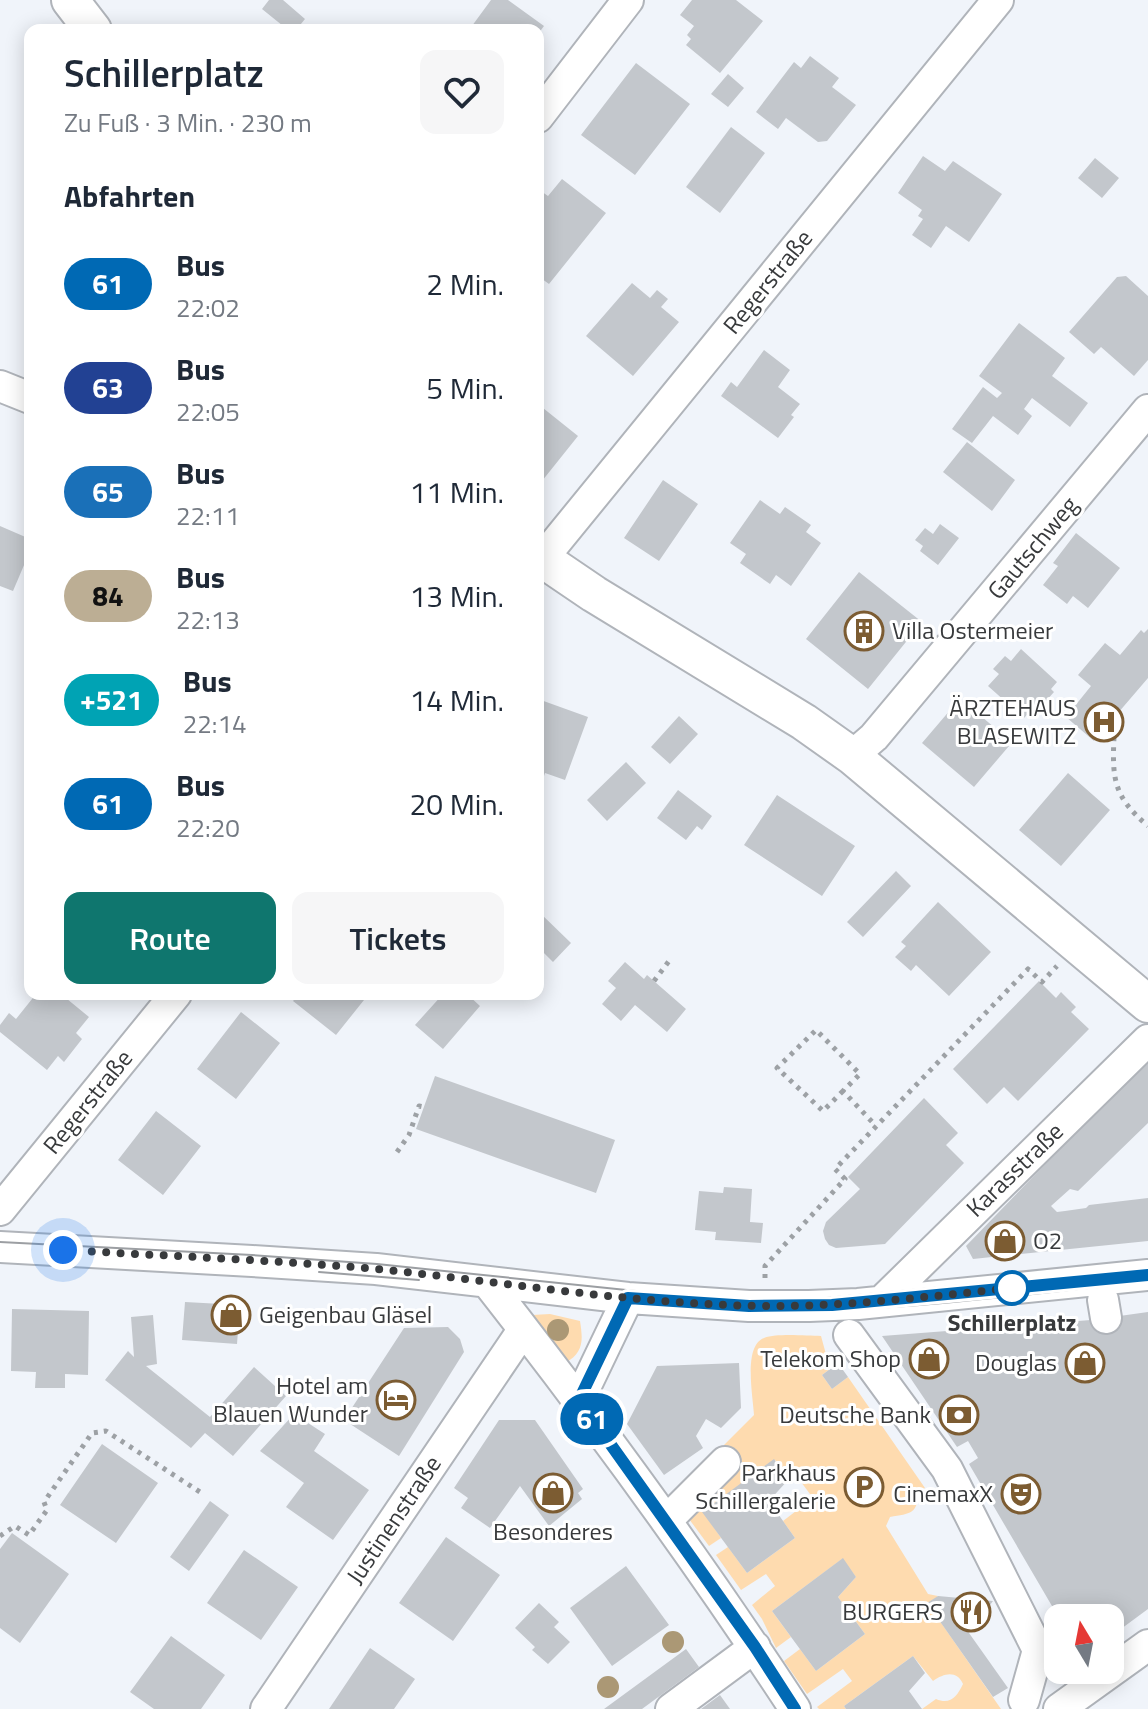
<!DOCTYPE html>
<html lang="de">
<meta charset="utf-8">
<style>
:root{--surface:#fff;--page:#f6f6f7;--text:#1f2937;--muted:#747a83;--accent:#0f766e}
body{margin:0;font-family:"Titillium Web",sans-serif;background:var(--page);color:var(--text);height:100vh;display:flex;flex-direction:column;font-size:30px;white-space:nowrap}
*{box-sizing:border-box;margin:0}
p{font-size:26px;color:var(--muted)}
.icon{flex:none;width:44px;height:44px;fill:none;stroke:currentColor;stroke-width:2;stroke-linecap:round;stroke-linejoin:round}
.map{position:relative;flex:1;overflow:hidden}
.sheet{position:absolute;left:24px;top:24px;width:520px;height:976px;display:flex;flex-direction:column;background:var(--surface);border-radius:16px;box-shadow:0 4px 20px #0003}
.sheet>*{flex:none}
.badge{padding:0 16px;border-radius:26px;font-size:28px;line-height:52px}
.needle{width:52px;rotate:350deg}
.controls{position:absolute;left:1044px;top:1604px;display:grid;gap:16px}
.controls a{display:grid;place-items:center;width:80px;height:80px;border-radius:16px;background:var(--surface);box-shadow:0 4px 20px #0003;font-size:40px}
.you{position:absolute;width:40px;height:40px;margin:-20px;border:6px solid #fff;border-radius:50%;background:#1a73e8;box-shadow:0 0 0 12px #1a73e833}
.map>.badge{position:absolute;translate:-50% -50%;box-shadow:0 0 0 4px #fff}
h2{padding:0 40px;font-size:30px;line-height:72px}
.round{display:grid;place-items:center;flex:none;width:84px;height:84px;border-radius:16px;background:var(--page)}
.headline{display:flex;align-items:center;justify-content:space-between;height:136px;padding:0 40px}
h1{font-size:38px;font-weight:600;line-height:60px}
.action{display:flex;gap:16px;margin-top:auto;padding:16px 40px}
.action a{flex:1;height:92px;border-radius:16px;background:var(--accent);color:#fff;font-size:32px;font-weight:600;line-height:92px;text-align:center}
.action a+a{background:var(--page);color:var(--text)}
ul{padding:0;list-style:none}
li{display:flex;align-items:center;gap:24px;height:104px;padding:0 40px}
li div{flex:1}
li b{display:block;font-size:30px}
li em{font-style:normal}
li .badge{min-width:88px;font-weight:700;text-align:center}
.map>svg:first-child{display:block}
.green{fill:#fedbaf}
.building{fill:#c3c7cc}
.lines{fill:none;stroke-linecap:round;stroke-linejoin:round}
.minor-casing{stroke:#b0b4ba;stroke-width:34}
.major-casing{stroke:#b0b4ba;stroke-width:40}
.path{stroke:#9da1a5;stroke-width:5;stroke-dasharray:4 6;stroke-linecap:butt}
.minor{stroke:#fff;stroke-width:30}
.major{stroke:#fff;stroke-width:36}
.tram{stroke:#9c9fa3;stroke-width:2}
.tree{fill:#ab9875}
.line-casing{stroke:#fff;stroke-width:18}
.line{stroke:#0069b4;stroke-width:12}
.walk{stroke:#383a3c;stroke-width:8;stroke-dasharray:0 14.4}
.stop-dot{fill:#fff;stroke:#0069b4;stroke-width:4}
.labels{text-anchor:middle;stroke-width:6;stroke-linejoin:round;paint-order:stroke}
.street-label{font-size:24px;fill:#383a3c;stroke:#fff}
.poi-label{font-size:24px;fill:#383a3c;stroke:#fff;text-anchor:end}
.stop-label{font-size:24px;font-weight:bold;fill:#383a3c;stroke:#fff}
</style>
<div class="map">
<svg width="1148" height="1709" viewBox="0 0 1148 1709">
<rect width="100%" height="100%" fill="#f0f4fa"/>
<!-- green -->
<path class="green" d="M550 1314 580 1321C583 1340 584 1353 565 1363L531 1329 532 1315Z
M821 1336 830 1369 822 1375 832 1389 848 1377 925 1488 919 1491C917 1515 911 1513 890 1517L886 1526 928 1594 938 1596 928 1604 1001 1709H922L936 1699C950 1705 957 1697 963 1684 957 1670 944 1673 933 1681L913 1656 844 1706 846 1709H819L817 1707 852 1681 843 1669 807 1694 784 1661 800 1649 816 1671 865 1634 838 1597 856 1577 842 1559 772 1611 791 1637 776 1648 762 1619 752 1605 775 1586 766 1574 741 1590 716 1555 728 1547 747 1573 795 1538 783 1521 813 1498 801 1482 788 1480 775 1460 703 1511 721 1538 709 1546 689 1519 698 1506 739 1460 724 1445 754 1415C753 1396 743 1346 764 1338 778 1333 806 1336 821 1336Z"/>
<!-- building -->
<path class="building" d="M269 0H283L305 19 296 30H288L262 9Z
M491 0H508L544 26 538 34V30H469Z
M692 0H736L763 21 720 73 686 45 691 39 687 35 694 26 680 15Z
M810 56 839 78 832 87 856 105 827 141 818 142 786 118 778 129 756 112 794 62 801 68Z
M636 63 690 104 635 175 581 135Z
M728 74 744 88 728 107 711 94Z
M731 127 765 153 720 213 686 187Z
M923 156 945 171 953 161 1002 194 969 242 946 226 931 248 912 235 923 219 918 216 922 210 898 193Z
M1095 158 1119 178 1102 198 1078 178Z
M562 179 606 213 549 284 538 276V189L548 196Z
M1126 276 1148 296V360L1134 376 1101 347 1094 354 1069 332 1117 277Z
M632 283 650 298 657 290 668 299 661 307 679 322 633 376 586 336Z
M1019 323 1065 358 1052 376 1088 403 1070 427 1032 398 1024 409 1032 416 1018 435 993 416 972 443 952 429 983 387 997 398 1002 393 979 376Z
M764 350 790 370 778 387 800 404 791 415 794 417 778 438 721 396 731 382 737 387Z
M538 404 578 436 542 481 538 477Z
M967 442 1015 480 992 511 943 472Z
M663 480 698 504 659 561 624 538Z
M760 500 780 514 785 507 811 525 806 532 821 543 791 586 776 575 770 584 740 563 746 554 730 543Z
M940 524 959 538 938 565 920 551 923 546 915 540 925 528 933 534Z
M0 526 30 539V551L13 591 0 586Z
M1076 533 1120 568 1088 608 1073 596 1067 604 1043 585 1058 566 1053 563Z
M859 572 922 622 868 689 806 639Z
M1148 629V678L1094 741 1066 717 1091 686 1078 675 1105 643 1120 655 1141 630 1144 633Z
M1021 649 1057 682 1051 689 1054 692 1037 711 1033 708 1024 718 988 686 999 674 993 669 1005 656 1011 661Z
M538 699 588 717 565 780 545 773 542 782 538 781Z
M957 702 972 715 975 711 995 728 992 732 1009 746 974 787 922 743Z
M679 716 698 734 670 764 651 747Z
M626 762 646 783 607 821 587 800Z
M1068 773 1110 810 1061 866 1019 830Z
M678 790 712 816 702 830 697 826 686 840 657 818Z
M777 795 855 846 822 896 744 845Z
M896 871 911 886 863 937 847 922Z
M938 902 991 952 949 996 916 965 911 971 895 957 906 946 901 942Z
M538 911 571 943 553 962 538 947Z
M625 962 644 979 647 975 686 1009 667 1032 635 1005 621 1021 602 1004 616 988 608 981Z
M1039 981 1056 998 1061 992 1076 1007 1071 1012 1089 1029 1018 1101 1004 1087 987 1104 953 1069Z
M36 994H61L89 1017 76 1033 82 1039 64 1062 58 1056 47 1070 0 1032V1025L9 1013 16 1019Z
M299 994H357L364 1000 336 1035 293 1001Z
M443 994H467L480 1006 443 1049 415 1025Z
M241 1012 280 1043 236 1099 197 1069Z
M1148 1058V1123L1078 1191 1070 1189 1051 1206 1057 1212 1065 1211 1086 1208 1089 1205 1148 1198V1241L973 1259 966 1246Z
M435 1076 615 1140 596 1193 416 1129Z
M924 1098 958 1133 946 1145 964 1163 885 1244 836 1248 829 1245 825 1239 823 1231 826 1222 860 1189 848 1177Z
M156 1111 201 1146 163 1195 118 1160Z
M724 1187 752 1189 750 1222 763 1223 761 1243 715 1240 716 1232 695 1230 699 1191 723 1193Z
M185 1302 240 1305 237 1344 182 1340Z
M12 1309 89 1311 88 1375 65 1374V1388H35L36 1372 11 1371Z
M1148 1312V1609L1110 1637V1618H1059L969 1464 978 1458 968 1441 957 1447 882 1336 1091 1320Z
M153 1315 157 1364 146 1366 210 1417 254 1367 286 1396 233 1456 205 1433 191 1448 105 1380 128 1351 134 1357 131 1317Z
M448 1327 460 1339 464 1352 399 1456 344 1420 404 1328Z
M739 1363 741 1408 721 1428 706 1419 696 1436 703 1448 664 1475 627 1424 657 1366Z
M838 1363 848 1377 832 1389 822 1375Z
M294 1414 325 1434 314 1451 369 1490 333 1540 286 1507 304 1483 260 1451Z
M499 1420H535L583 1489 578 1493 582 1499 549 1526 520 1486 490 1528 461 1508 468 1498 454 1488Z
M102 1444 158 1483 116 1543 60 1505Z
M774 1459 788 1480 769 1501 795 1538 747 1573 702 1512Z
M210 1501 229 1515 189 1571 170 1557Z
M12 1533 69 1574 20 1643 0 1628V1549Z
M446 1537 500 1575 453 1641 399 1603Z
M244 1550 298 1587 261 1640 207 1603Z
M843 1558 856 1577 838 1597 865 1634 816 1671 772 1611Z
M626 1566 669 1625 612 1666 570 1608Z
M938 1596 993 1601 969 1633 1008 1688 993 1697 927 1603Z
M539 1603 559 1622 554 1627 570 1642 548 1664 532 1650 535 1647 515 1628Z
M171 1636 225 1675 201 1709H154L130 1692Z
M370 1648 415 1679 394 1709H329Z
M686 1649 699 1667 642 1709H604Z
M913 1656 925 1673 909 1691 922 1709H846L844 1706Z
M720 1695 730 1709H701Z"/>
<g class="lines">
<!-- minor casing -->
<g class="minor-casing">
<path id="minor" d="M538 117 628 0
M0 386 30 398
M538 564 998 0
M852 756 874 737 1148 410
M0 1210 176 994
M0 1247 252 1261 376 1269 628 1298 749 1306H809L858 1304 1148 1275
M487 1282C595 1420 699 1562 795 1709
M1103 1300 1106 1318
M882 1301 1148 1040
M849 1335 947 1469 1038 1650 1024 1700
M579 1400 628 1298
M666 1521 725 1462
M266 1709 523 1330
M671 1709 755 1647
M1059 1709 1148 1645"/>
</g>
<!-- major casing -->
<g class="major-casing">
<path id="major" d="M70 0 93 30
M538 556 594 594 804 722 852 756 1148 1004"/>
</g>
<!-- path -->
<path class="path" d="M1114 737C1112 780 1114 797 1148 826
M654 981 669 961
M843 1091 823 1111 777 1068 816 1030 860 1074 843 1091 876 1126
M397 1152 409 1135 419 1106 424 1107
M765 1278V1266L845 1179 835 1169 1028 969 1042 982 1057 966
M0 1536 15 1526 29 1535 47 1510 44 1502 92 1433 106 1431 203 1494"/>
<!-- minor -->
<use href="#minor" class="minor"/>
<!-- major -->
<use href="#major" class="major"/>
<!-- tram -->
<path class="tram" d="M0 1242 252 1255 377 1264 694 1297 748 1300 826 1298 1148 1268
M319 1272 419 1280
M765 1311C893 1313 1021 1294 1148 1282"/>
</g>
<!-- trees -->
<g class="tree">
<circle cx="558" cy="1330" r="11"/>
<circle cx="673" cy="1642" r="11"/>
<circle cx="608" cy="1687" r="11"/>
</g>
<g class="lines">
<!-- line casing -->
<g class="line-casing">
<path id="line" d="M795 1709 755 1647 579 1400 628 1298 749 1306 832 1305 1148 1275"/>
</g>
<!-- line -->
<use href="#line" class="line"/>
<!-- walk -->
<path class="walk" d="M63 1250C168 1256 273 1260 377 1269 505 1282 633 1304 762 1306 847 1307 931 1296 1015 1288H1012"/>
</g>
<!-- icons -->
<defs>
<g id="building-ring" transform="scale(2)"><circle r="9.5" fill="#fff" stroke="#7c5c32" stroke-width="1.5"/><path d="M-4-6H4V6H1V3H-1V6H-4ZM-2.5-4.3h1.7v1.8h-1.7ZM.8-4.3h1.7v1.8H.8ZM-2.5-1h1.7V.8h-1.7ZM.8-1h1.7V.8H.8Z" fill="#7c5c32"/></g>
<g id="hospital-ring" transform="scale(2)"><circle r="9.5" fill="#fff" stroke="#7c5c32" stroke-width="1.5"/><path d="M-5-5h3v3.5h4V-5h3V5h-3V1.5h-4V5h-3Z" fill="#7c5c32"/></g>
<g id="shop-ring" transform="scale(2)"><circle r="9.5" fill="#fff" stroke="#7c5c32" stroke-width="1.5"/><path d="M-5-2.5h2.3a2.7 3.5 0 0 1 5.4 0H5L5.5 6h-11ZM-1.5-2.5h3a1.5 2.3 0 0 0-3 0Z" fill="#7c5c32"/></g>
<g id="hotel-ring" transform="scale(2)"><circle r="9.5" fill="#fff" stroke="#7c5c32" stroke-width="1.5"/><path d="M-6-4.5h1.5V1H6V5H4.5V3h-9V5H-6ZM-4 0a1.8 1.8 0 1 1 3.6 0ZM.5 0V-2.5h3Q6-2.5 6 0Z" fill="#7c5c32"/></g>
<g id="bank-ring" transform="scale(2)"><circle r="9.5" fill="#fff" stroke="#7c5c32" stroke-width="1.5"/><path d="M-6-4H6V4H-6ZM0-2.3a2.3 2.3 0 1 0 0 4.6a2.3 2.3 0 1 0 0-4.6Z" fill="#7c5c32"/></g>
<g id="parking-ring" transform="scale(2)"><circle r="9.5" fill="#fff" stroke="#7c5c32" stroke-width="1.5"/><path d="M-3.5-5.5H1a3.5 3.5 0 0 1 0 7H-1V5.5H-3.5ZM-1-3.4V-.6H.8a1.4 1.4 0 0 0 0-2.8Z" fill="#7c5c32"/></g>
<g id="theatre-ring" transform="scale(2)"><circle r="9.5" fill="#fff" stroke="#7c5c32" stroke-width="1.5"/><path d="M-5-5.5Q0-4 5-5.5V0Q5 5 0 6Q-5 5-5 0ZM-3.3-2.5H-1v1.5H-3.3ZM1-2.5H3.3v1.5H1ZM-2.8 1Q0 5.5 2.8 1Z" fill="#7c5c32"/></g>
<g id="restaurant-ring" transform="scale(2)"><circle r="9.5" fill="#fff" stroke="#7c5c32" stroke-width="1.5"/><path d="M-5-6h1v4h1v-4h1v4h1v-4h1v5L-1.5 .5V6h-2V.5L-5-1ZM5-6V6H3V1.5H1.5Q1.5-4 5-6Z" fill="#7c5c32"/></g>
</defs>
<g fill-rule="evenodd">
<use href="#building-ring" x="864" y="631"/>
<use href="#hospital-ring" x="1104" y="722"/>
<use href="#shop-ring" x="1005" y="1241"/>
<use href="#shop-ring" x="231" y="1315"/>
<use href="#shop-ring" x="929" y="1359"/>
<use href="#shop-ring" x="1085" y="1363"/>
<use href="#hotel-ring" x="396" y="1400"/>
<use href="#bank-ring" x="959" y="1415"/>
<use href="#parking-ring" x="864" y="1487"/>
<use href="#shop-ring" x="553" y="1493"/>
<use href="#theatre-ring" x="1021" y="1494"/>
<use href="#restaurant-ring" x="971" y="1612"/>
</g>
<!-- markers -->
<circle class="stop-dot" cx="1012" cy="1288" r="16"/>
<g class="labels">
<!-- street labels -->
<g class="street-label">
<text transform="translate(768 282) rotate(-51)" y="8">Regerstraße</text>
<text transform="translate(1033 548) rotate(-50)" y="8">Gautschweg</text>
<text transform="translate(88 1102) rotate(-51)" y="8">Regerstraße</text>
<text transform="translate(1015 1170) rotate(-44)" y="8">Karasstraße</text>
<text transform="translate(394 1520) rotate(-56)" y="8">Justinenstraße</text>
</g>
<!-- poi labels -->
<g class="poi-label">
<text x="892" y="639" text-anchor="start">Villa Ostermeier</text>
<text x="1076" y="716">ÄRZTEHAUS<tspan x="1076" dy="28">BLASEWITZ</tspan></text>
<text x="1033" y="1249" text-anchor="start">O2</text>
<text x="259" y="1323" text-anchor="start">Geigenbau Gläsel</text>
<text x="901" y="1367">Telekom Shop</text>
<text x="1057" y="1371">Douglas</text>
<text x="368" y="1394">Hotel am<tspan x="368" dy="28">Blauen Wunder</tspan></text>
<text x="931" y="1423">Deutsche Bank</text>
<text x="836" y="1481">Parkhaus<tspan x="836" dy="28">Schillergalerie</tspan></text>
<text x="993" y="1502">CinemaxX</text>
<text x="553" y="1540" text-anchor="middle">Besonderes</text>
<text x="943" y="1620">BURGERS</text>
</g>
<!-- stop labels -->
<g class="stop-label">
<text x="1012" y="1331">Schillerplatz</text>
</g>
</g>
</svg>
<div class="controls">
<a><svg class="needle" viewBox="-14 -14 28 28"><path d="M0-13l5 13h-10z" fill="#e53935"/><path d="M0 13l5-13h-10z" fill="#747a83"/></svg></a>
</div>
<div class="you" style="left:63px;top:1250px"></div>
<b class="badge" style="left:592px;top:1419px;background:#0069b4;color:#fff">61</b>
<section class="sheet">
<div class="headline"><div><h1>Schillerplatz</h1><p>Zu Fuß · 3 Min. · 230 m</p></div><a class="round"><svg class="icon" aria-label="heart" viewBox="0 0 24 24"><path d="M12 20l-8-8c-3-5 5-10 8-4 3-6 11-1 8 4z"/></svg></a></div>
<h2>Abfahrten</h2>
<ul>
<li><span class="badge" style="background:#0069b4;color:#fff">61</span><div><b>Bus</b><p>22:02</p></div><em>2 Min.</em></li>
<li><span class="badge" style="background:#224193;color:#fff">63</span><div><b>Bus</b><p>22:05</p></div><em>5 Min.</em></li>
<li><span class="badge" style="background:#1a70b8;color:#fff">65</span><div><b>Bus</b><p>22:11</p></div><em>11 Min.</em></li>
<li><span class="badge" style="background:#bcae94;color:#111">84</span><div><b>Bus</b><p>22:13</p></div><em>13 Min.</em></li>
<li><span class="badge" style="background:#00a3b4;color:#fff">+521</span><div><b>Bus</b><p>22:14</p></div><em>14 Min.</em></li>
<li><span class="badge" style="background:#0069b4;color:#fff">61</span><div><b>Bus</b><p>22:20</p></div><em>20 Min.</em></li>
</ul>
<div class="action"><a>Route</a><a>Tickets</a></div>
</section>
</div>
